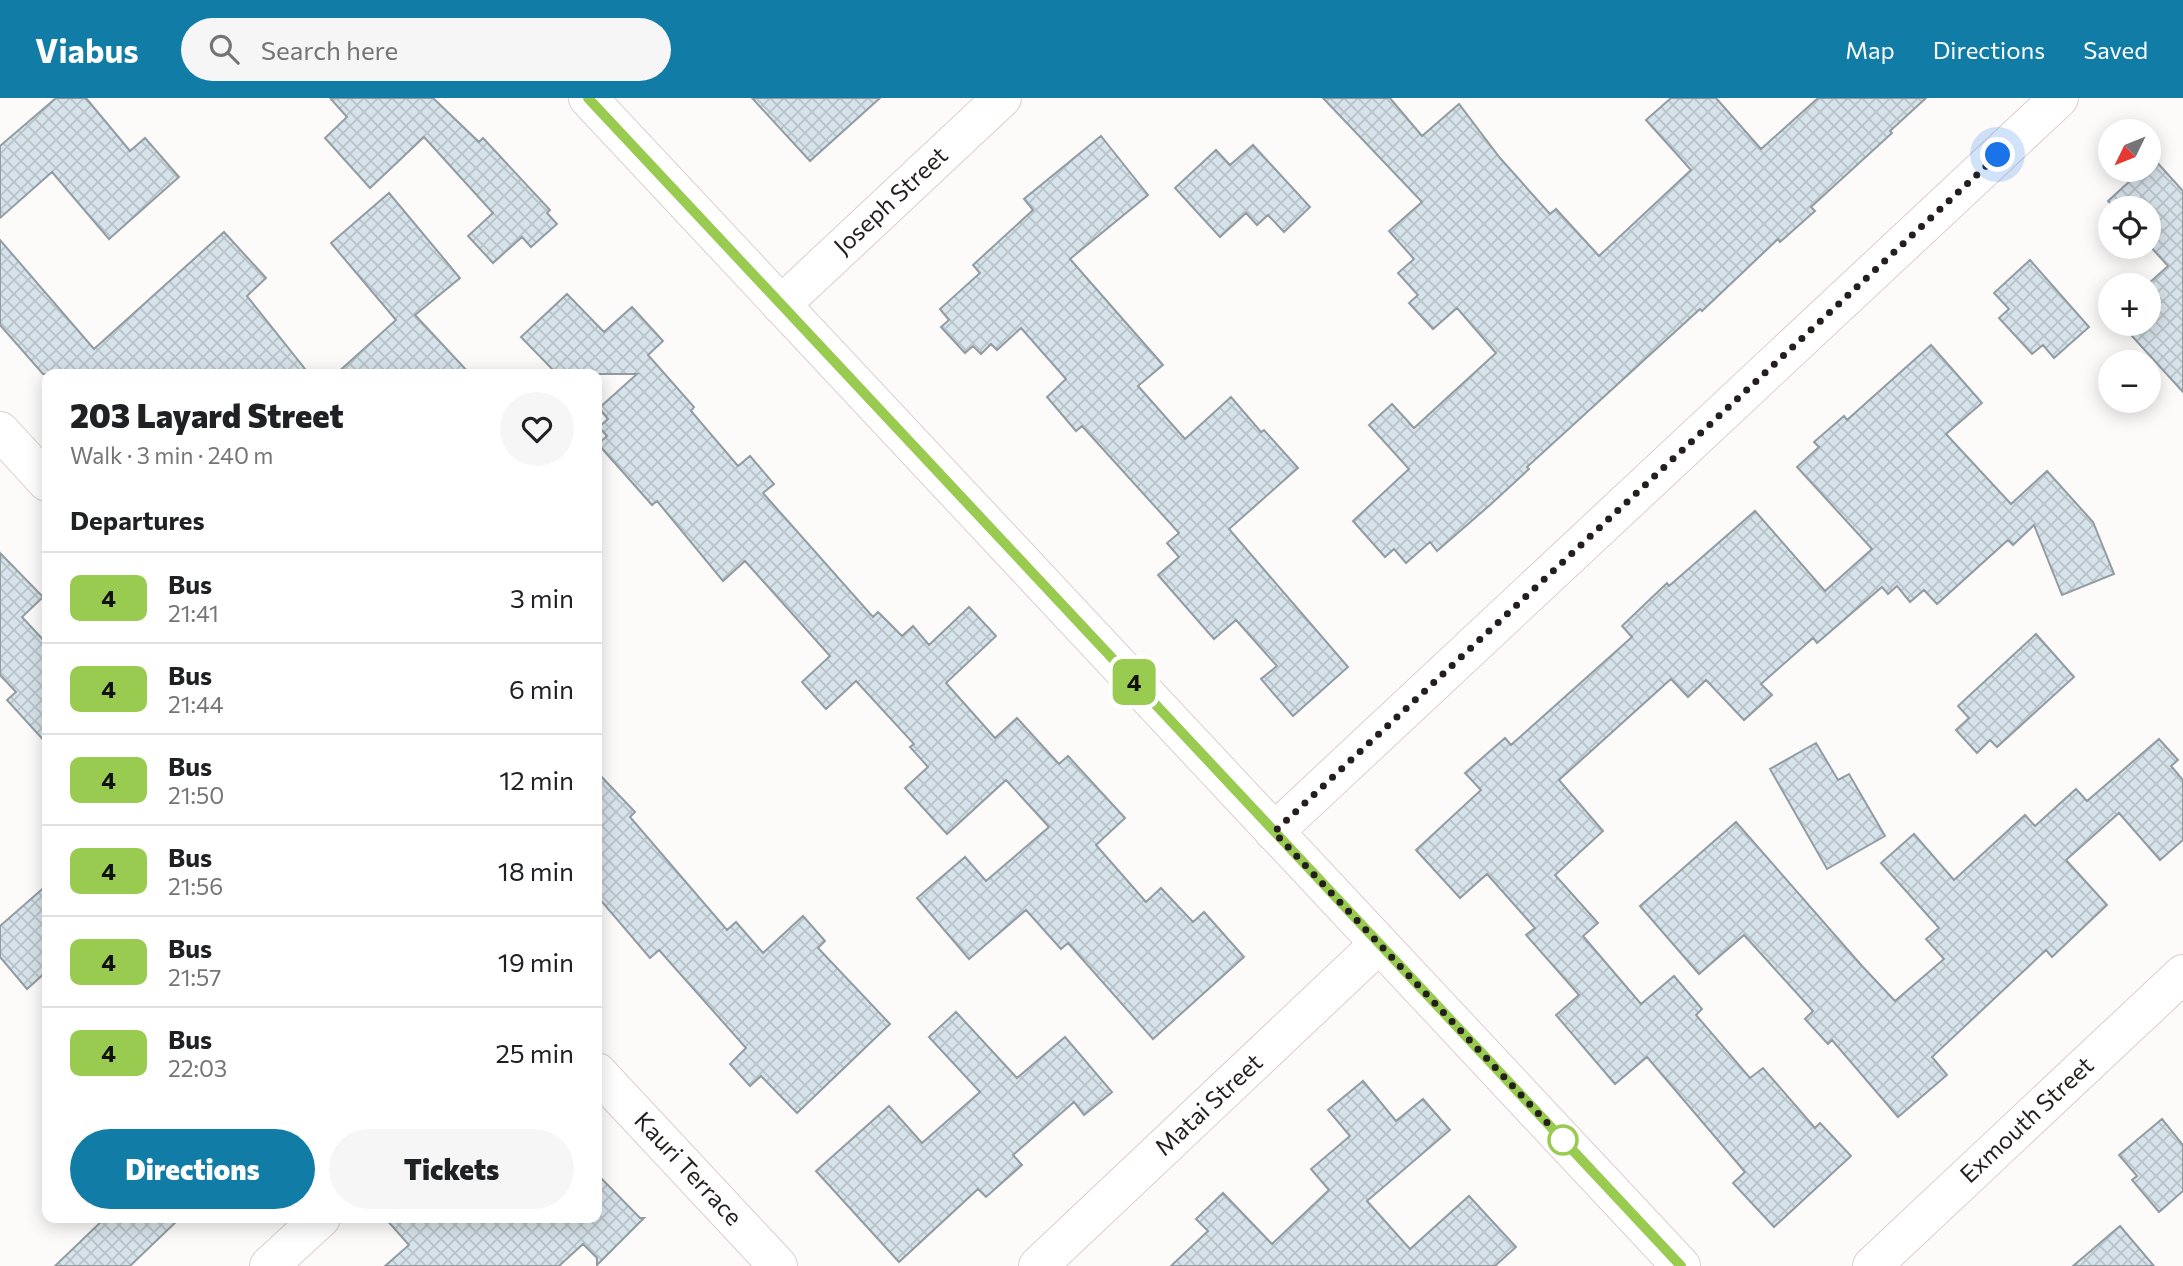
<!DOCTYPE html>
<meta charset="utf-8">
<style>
:root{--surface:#fff;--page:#f6f6f6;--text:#202124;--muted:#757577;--line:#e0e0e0;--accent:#117da6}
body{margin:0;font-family:Commissioner,sans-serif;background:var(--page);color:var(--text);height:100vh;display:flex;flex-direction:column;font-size:26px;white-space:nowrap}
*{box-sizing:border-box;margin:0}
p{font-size:23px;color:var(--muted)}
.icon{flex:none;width:38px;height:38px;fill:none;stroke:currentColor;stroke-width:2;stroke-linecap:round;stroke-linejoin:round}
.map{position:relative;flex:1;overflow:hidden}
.side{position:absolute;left:42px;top:271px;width:560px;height:854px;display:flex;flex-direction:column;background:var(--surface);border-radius:14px;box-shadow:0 4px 18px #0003}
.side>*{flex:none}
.badge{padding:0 14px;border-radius:10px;font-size:24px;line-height:46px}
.needle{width:46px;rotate:227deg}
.buttons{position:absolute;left:2098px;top:21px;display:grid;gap:14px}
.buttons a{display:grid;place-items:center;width:63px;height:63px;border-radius:50%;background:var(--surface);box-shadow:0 4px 18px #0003;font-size:35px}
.you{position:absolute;width:35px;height:35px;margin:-18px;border:5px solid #fff;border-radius:50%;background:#1a73e8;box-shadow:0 0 0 10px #1a73e833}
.map>.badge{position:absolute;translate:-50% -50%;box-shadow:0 0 0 4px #fff}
h2{padding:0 28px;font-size:26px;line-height:63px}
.round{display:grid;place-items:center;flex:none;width:74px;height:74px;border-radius:37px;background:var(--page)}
.headline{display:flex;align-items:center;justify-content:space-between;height:119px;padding:0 28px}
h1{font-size:33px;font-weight:800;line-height:52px}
.action{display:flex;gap:14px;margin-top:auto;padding:14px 28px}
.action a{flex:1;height:80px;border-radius:42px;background:var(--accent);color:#fff;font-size:28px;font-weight:800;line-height:80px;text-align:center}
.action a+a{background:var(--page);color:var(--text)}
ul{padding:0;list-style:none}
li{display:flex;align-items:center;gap:21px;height:91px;padding:0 28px;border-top:2px solid var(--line)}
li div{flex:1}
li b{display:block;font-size:26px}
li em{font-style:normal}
li .badge{min-width:77px;font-weight:700;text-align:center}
header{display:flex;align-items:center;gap:42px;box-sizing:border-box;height:98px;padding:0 35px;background:var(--accent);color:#fff}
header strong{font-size:33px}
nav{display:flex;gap:38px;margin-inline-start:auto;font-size:24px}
.search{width:490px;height:63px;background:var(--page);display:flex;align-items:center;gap:18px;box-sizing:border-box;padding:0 24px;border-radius:38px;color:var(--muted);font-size:26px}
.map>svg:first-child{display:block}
.building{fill:url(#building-cross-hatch);stroke:#919da3;stroke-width:2}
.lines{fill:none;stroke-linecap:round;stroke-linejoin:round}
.minor-casing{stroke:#ddcecd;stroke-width:40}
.tertiary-casing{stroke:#ddcecd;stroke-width:40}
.minor{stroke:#fff;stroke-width:38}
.tertiary{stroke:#fff;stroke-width:38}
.line-casing{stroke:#fff;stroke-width:16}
.line{stroke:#99cb50;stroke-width:10}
.walk{stroke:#241f1e;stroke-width:7;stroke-dasharray:0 12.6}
.stop-dot{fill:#fff;stroke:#99cb50;stroke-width:3.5}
.labels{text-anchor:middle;stroke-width:7;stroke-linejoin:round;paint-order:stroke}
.street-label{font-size:24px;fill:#241f1e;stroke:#fff}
</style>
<header>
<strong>Viabus</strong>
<div class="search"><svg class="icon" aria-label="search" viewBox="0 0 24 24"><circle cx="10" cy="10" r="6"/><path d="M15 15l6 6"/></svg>Search here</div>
<nav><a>Map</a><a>Directions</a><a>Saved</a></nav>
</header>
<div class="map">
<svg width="2183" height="1168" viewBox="0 0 2183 1168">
<defs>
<pattern id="building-cross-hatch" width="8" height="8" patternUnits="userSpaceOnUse" patternTransform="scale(1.75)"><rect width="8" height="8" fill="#d7e3ea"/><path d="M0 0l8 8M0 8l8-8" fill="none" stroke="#b8c2c8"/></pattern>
</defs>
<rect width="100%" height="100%" fill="#fdfafa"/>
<!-- building -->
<path class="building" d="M56 0H86L130 53 145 40 179 79 109 141 52 74 0 120V48Z
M330 0H433L479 44 483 40 550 112 547 115 557 126 531 149 522 139 493 165 468 138 493 115 424 39 370 90 325 40 347 19Z
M752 0H880L810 63Z
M1323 0H1390L1422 38 1459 6 1500 60 1550 116 1556 111 1599 158 1691 72 1646 22 1671 0H1716L1761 51 1818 0H1926L1890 33 1892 35 1811 109 1815 113 1780 144 1778 141 1702 213 1700 211 1527 369 1529 371 1490 407 1437 453 1430 444 1406 465 1394 451 1385 459 1353 423 1409 371 1369 327 1392 306 1414 330 1496 255 1457 210 1433 231 1409 205 1418 197 1398 175 1414 161 1389 133 1422 104Z
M1101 38 1148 97 1070 161 1163 267 1138 288 1185 341 1231 299 1261 334 1264 332 1298 370 1229 431 1348 569 1293 618 1261 581 1277 568 1236 522 1214 541 1158 477 1179 459 1167 445 1179 435 1082 328 1076 333 1047 299 1066 281 1021 230 997 252 991 246 981 256 973 248 965 255 941 229 949 222 940 211 980 175 973 167 1033 112 1024 101Z
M1253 47 1310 109 1284 134 1268 117 1257 127 1246 115 1220 139 1175 90 1216 52 1230 67Z
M2154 61 2183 93V294L2121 226H2149V187H2147L2168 168 2149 147V110H2115L2108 103 2142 72H2149V66Z
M389 95 460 180 415 217 470 276H336L396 222 331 145Z
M224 134 266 180 247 198 309 276H43L0 227V142L94 251Z
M2030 162 2089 229 2054 260 2043 247 2032 256 1999 220 2009 211 1994 195Z
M567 196 604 234 632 209 663 243 648 257 694 309 691 313 738 368 750 358 774 386 763 395 873 519 878 514 902 538 913 528 929 547 969 509 996 538 946 585 995 640 1017 620 1059 666 1068 658 1125 720 1096 747 1146 804 1161 790 1193 824 1204 814 1244 859 1153 941 1068 845 1061 851 1026 812 969 861 917 800 965 759 986 783 1049 729 1006 682 947 736 905 690 928 669 910 649 914 646 856 583 826 611 802 584 830 558 745 463 723 483 657 403 652 407 598 346 607 338 599 329 608 321 599 310 637 276H557L521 239Z
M1931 247 1982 305 1946 336 2011 406 2047 373 2093 424 2114 476 2062 497 2034 427 2013 447 2008 442 1937 506 1924 492 1910 504 1897 488 1888 496 1882 489 1817 545 1813 540 1761 586 1772 597 1744 622 1706 582 1688 599 1671 581 1559 682 1603 733 1555 777 1598 825 1583 838 1641 906 1674 878 1702 911 1696 917 1750 980 1763 970 1815 1030 1820 1025 1851 1058 1774 1129 1733 1085 1745 1074 1647 959 1615 986 1556 917 1579 897 1526 837 1535 830 1487 776 1460 800 1416 752 1481 692 1465 675 1505 640 1511 647 1632 539 1622 528 1667 485 1669 488 1755 413 1825 493 1872 451 1797 369 1819 349 1814 344 1844 318 1847 322Z
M0 455 43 499 22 519 47 546V646L7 602 16 594 0 577Z
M2036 536 2074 579 1997 649 1990 642 1977 655 1956 632 1969 620 1958 608Z
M2159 641 2178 662 2171 668 2183 682V742L2160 762 2119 715 2066 762 2107 807 2052 859 2046 852 1932 959 1947 977 1898 1019 1832 942 1828 946 1805 921 1813 913 1744 837 1699 876 1640 808 1736 724 1862 868 1895 903 1944 861 1926 841 1939 830 1881 765 1914 736 1954 782 2025 717 2035 728 2076 691 2087 703Z
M1816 645 1838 682 1849 676 1885 738 1827 771 1770 671Z
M597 674 635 714 630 719 727 832 736 824 763 855 803 818 825 843 818 850 890 926 797 1015 761 978 750 988 730 966 746 950 659 852 650 860 597 798Z
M47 787V873L27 891 0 859V828Z
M956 914 1017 980 1065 939 1112 994 1084 1017 1074 1004 1013 1057 1022 1067 986 1099 978 1091 899 1164 816 1073 889 1008 922 1045 980 994 929 939Z
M1363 983 1396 1023 1423 1001 1450 1032 1367 1103 1410 1151 1469 1098 1516 1149 1495 1168H1171L1208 1133 1196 1121 1223 1095 1272 1146 1329 1092 1311 1071 1350 1038 1328 1012Z
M2162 1021 2183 1047V1093L2159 1114 2132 1082 2137 1078 2119 1057Z
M597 1076 640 1120H644L597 1167V1160L583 1146 559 1168H385L409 1147 385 1120H597Z
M105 1120H180L130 1168H55Z
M2120 1128 2154 1168H2073Z"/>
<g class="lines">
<!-- minor casing -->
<g class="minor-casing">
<path id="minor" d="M781 207 1002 0
M0 333 47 384
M1274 734 2059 0
M597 974 778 1168
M269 1168 321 1120
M1038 1168 1379 846"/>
</g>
<!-- tertiary casing -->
<g class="tertiary-casing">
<path id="tertiary" d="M588 0 1681 1168
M1872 1168 2183 876"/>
</g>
<!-- minor -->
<use href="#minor" class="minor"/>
<!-- tertiary -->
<use href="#tertiary" class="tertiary"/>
</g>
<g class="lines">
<!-- line casing -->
<g class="line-casing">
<path id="line" d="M588 0 1681 1168"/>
</g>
<!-- line -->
<use href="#line" class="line"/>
<!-- walk -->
<path class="walk" d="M1563 1042 1568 1047 1274 734 1998 57"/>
</g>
<!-- markers -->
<circle class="stop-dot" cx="1563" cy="1042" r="14"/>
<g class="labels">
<!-- street labels -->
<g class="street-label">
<text transform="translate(891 103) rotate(-43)" y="8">Joseph Street</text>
<text transform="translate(1209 1007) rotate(-43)" y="8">Matai Street</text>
<text transform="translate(2027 1022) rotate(-43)" y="8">Exmouth Street</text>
<text transform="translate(688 1071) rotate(47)" y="8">Kauri Terrace</text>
</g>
</g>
</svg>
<div class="buttons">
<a><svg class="needle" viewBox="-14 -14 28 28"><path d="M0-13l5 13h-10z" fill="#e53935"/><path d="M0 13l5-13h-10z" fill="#757577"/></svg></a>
<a><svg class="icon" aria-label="locate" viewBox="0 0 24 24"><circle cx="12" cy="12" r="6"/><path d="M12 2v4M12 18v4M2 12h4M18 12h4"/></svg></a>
<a>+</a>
<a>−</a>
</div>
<div class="you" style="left:1998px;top:57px"></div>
<b class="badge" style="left:1134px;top:584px;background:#99cb50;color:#111">4</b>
<section class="side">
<div class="headline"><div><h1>203 Layard Street</h1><p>Walk · 3 min · 240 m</p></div><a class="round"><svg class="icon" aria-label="heart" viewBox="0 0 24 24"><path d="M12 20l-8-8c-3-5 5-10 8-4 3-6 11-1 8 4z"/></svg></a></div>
<h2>Departures</h2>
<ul>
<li><span class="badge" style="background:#99cb50;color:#111">4</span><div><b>Bus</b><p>21:41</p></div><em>3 min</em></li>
<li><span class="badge" style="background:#99cb50;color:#111">4</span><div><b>Bus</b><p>21:44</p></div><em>6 min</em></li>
<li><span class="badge" style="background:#99cb50;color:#111">4</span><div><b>Bus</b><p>21:50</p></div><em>12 min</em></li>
<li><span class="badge" style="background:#99cb50;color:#111">4</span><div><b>Bus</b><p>21:56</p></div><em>18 min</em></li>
<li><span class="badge" style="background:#99cb50;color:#111">4</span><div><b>Bus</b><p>21:57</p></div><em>19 min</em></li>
<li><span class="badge" style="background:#99cb50;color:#111">4</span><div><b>Bus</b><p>22:03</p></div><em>25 min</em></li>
</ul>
<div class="action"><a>Directions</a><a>Tickets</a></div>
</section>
</div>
